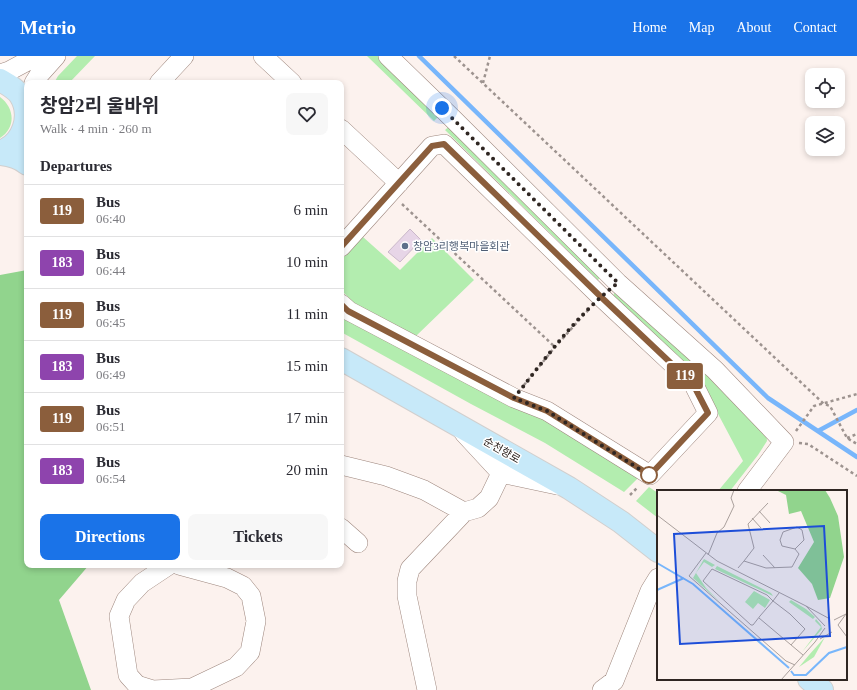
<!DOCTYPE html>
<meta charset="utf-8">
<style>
:root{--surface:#fff;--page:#f7f7f7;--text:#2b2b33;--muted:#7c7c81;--line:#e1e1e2;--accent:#1a73e8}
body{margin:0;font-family:"Times New Roman","Noto Sans KR",serif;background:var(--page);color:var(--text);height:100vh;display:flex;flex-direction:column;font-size:15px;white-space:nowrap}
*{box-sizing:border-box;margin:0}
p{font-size:13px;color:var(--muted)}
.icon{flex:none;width:22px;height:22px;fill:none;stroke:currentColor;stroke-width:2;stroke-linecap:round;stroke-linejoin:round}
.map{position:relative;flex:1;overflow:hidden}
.details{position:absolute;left:24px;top:24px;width:320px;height:488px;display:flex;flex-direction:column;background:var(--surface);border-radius:8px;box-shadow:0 2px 6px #0003}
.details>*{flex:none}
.badge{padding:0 8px;border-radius:3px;font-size:14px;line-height:26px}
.controls{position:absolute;left:805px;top:12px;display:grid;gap:8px}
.controls a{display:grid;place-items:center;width:40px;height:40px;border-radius:8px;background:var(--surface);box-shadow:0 2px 6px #0003;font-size:20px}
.you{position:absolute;width:20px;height:20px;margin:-10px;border:3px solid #fff;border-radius:50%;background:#1a73e8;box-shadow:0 0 0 6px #1a73e833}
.map>.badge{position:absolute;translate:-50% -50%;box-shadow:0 0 0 2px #fff}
h2{padding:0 16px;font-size:15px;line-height:36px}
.round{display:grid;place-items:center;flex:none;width:42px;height:42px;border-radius:8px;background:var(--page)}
.head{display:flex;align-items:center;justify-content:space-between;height:68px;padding:0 16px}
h1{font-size:19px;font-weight:700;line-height:30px}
.action{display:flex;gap:8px;margin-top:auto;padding:8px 16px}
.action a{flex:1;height:46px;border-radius:8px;background:var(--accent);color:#fff;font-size:16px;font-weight:700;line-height:46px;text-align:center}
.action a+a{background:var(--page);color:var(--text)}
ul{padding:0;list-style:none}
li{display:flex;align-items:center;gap:12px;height:52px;padding:0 16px;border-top:1px solid var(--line)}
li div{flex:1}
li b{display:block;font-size:15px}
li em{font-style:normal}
li .badge{min-width:44px;font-weight:700;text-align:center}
header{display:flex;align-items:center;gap:24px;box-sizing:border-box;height:56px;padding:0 20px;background:var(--accent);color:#fff}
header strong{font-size:19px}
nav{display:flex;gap:22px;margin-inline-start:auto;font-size:14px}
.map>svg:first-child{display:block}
.green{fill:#b3edaf}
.forest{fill:#91d48d}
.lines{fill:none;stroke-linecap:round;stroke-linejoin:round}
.stream{stroke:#78b6fb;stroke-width:4.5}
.building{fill:#e7d5e7;stroke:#cab8ca}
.minor-casing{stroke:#9e877e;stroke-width:20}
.major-casing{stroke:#d1cfce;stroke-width:24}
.path{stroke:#9d938f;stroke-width:2.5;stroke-dasharray:3 3;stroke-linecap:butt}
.minor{stroke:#fff;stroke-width:19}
.major{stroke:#c7e9f9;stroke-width:22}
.line-casing{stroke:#fff;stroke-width:9}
.line{stroke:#8b5e3c;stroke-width:6}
.walk{stroke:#2f2622;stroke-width:4;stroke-dasharray:0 7.2}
.service-dot{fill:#5c6f8a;stroke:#fff;stroke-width:1.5}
.stop-dot{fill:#fff;stroke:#8b5e3c;stroke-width:2}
.labels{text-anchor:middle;stroke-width:3;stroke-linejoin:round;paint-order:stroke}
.service-label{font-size:11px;fill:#4e5e75;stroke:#fff;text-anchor:start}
.street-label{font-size:11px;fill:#2f2622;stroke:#fff}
.inset-river{fill:none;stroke:#78b6fb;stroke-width:2}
.inset-road{fill:none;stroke:#aaa09c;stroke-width:1}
.view{fill:#1d4ed8;fill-opacity:0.15;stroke:#1d4ed8;stroke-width:2}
.inset-edge{fill:none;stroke:#2f2622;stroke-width:2}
</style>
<header>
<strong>Metrio</strong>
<nav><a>Home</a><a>Map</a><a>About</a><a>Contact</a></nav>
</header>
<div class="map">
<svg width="857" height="634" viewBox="0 0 857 634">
<rect width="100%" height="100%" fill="#fcf2ee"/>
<!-- green -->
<path class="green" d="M77 0H95L69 27H54L58 20Z
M367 0H381L442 57 434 65Z
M0 41C15 52 16 72 0 82Z
M452 68 604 217 598 224 445 74Z
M363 181 400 214 432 182 474 224 416 280 362 255 341 234V204Z
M617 231 766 376 767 385 758 399 730 435H718L743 405 717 356 613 240Z
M341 258 577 381 638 422 624 436 545 387 471 348 341 276Z
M649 431 658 437V462L636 445Z"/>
<!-- forest -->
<path class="forest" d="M27 214V509H89L59 544 91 634H0V219Z"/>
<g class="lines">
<!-- stream -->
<path class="stream" d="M419 0 768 342 857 401
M818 375 857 354"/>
</g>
<!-- building -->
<path class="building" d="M410 173 421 184 400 206 388 196Z"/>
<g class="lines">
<!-- minor casing -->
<g class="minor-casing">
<path id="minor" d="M263 0 292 27
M388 0 452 62 618 227 715 314 784 386 747 435
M0 18 9 15 37 0
M34 27 39 19 56 0
M159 27 184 0
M341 73 399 127
M341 191 432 90 444 88 600 240 693 327 708 357 650 419 547 355 514 342 349 255 341 248
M464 377 501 417 557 429
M341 409 386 420 424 434 464 456 478 452 489 442 501 417
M341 472 358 487
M169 509 142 527 126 544 119 560 128 619 137 629 153 634 192 632 236 611 250 596 256 565 251 540 243 530 227 522 179 509
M427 634 407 540V525L410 513 464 456
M602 634 614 625 650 535 658 522"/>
</g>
<!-- major casing -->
<g class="major-casing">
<path id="major" d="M0 24C7 28 15 32 20 39 33 60 23 88 0 96
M0 98C11 99 19 101 27 108
M341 303 569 432 621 466 658 495
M809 623 822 634"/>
</g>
<!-- path -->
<path class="path" d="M454 0 824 348 830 350 847 382 857 388
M483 27 490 0
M402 148 555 291
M524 329 555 291 590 252
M796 375 814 350 857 338
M847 382 857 378
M799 387 808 388 857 420
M630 439 638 431"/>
<!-- minor -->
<use href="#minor" class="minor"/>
<!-- major -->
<use href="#major" class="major"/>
</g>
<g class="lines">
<!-- line casing -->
<g class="line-casing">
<path id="line" d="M341 191 432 90 444 88 600 240 693 328 708 357 650 419 547 355 514 342 348 255 341 248"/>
</g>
<!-- line -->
<use href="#line" class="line"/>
<!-- walk -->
<path class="walk" d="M442 52 618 227C577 258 546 302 514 342L547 355 649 419"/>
</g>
<!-- markers -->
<circle class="service-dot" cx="405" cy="190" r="4"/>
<circle class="stop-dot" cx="649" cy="419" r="8"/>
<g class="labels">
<!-- service labels -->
<g class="service-label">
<text x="413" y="194">창암3리행복마을회관</text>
</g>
<!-- street labels -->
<g class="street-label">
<text transform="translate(502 394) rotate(30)" y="4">순천향로</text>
</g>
</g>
<!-- overview -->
<g transform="translate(657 434)">
<rect width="190" height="190" fill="#fcf2ee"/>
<path d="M47 69 58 75 55 77 47 72 39 83 49 98 63 112 36 88ZM60 76 114 103 116 106 58 79ZM97 101 113 110 108 118 101 113 96 119 88 112ZM134 110 149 119 158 127 156 129 132 112ZM159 129 164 135 165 139 145 162 164 137 158 131ZM168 147 157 167 142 177 152 165Z" fill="#b3edaf"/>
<path d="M119 0H168L173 8 181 26 187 67 173 108 161 110 155 94 141 78 157 52 144 21 132 24 129 5Z" fill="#91d48d"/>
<path class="inset-river" d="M0 73 36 94 132 178M0 100 27 88M134 181 137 185H149L172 163 190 157"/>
<path class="inset-road" d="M102 21 113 33M0 25 60 71 149 116M95 28 104 38M49 63 32 86 129 171 138 175M51 65 60 43 67 37 77 16 74 8 77 0M106 65 118 78M87 71 97 58 91 34 111 13M81 78 87 71 109 78 135 77 142 64 138 59 125 56 123 50 126 42 140 37 145 40 147 50 138 59M122 103 116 111 103 126 96 135H94L46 91 55 79 110 105 116 111 133 124 148 139 134 155M102 128 146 165M177 130 189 124 181 135M181 135 190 147M168 136 149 116 173 129M163 149 175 142M124 190 158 152 168 138"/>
<path class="view" d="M167 36 173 146 23 154 17 44Z"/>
<rect width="190" height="190" class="inset-edge"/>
</g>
</svg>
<div class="controls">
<a><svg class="icon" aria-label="locate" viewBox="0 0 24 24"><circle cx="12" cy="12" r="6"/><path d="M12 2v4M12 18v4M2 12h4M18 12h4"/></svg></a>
<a><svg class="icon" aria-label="layers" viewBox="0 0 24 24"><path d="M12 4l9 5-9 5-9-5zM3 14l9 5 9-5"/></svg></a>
</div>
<div class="you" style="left:442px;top:52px"></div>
<b class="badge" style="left:685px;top:320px;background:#8b5e3c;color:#fff">119</b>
<section class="details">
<div class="head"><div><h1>창암2리 울바위</h1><p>Walk · 4 min · 260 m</p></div><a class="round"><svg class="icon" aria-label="heart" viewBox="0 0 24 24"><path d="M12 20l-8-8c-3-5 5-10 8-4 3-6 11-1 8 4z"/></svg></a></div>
<h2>Departures</h2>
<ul>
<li><span class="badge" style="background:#8b5e3c;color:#fff">119</span><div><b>Bus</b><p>06:40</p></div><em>6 min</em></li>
<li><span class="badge" style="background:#8e44ad;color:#fff">183</span><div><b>Bus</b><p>06:44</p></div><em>10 min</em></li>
<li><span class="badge" style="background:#8b5e3c;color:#fff">119</span><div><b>Bus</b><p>06:45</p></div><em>11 min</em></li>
<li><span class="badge" style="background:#8e44ad;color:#fff">183</span><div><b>Bus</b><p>06:49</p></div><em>15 min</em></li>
<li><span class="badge" style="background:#8b5e3c;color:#fff">119</span><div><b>Bus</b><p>06:51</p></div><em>17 min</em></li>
<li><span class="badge" style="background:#8e44ad;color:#fff">183</span><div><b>Bus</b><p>06:54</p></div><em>20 min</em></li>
</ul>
<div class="action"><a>Directions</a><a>Tickets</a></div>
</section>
</div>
